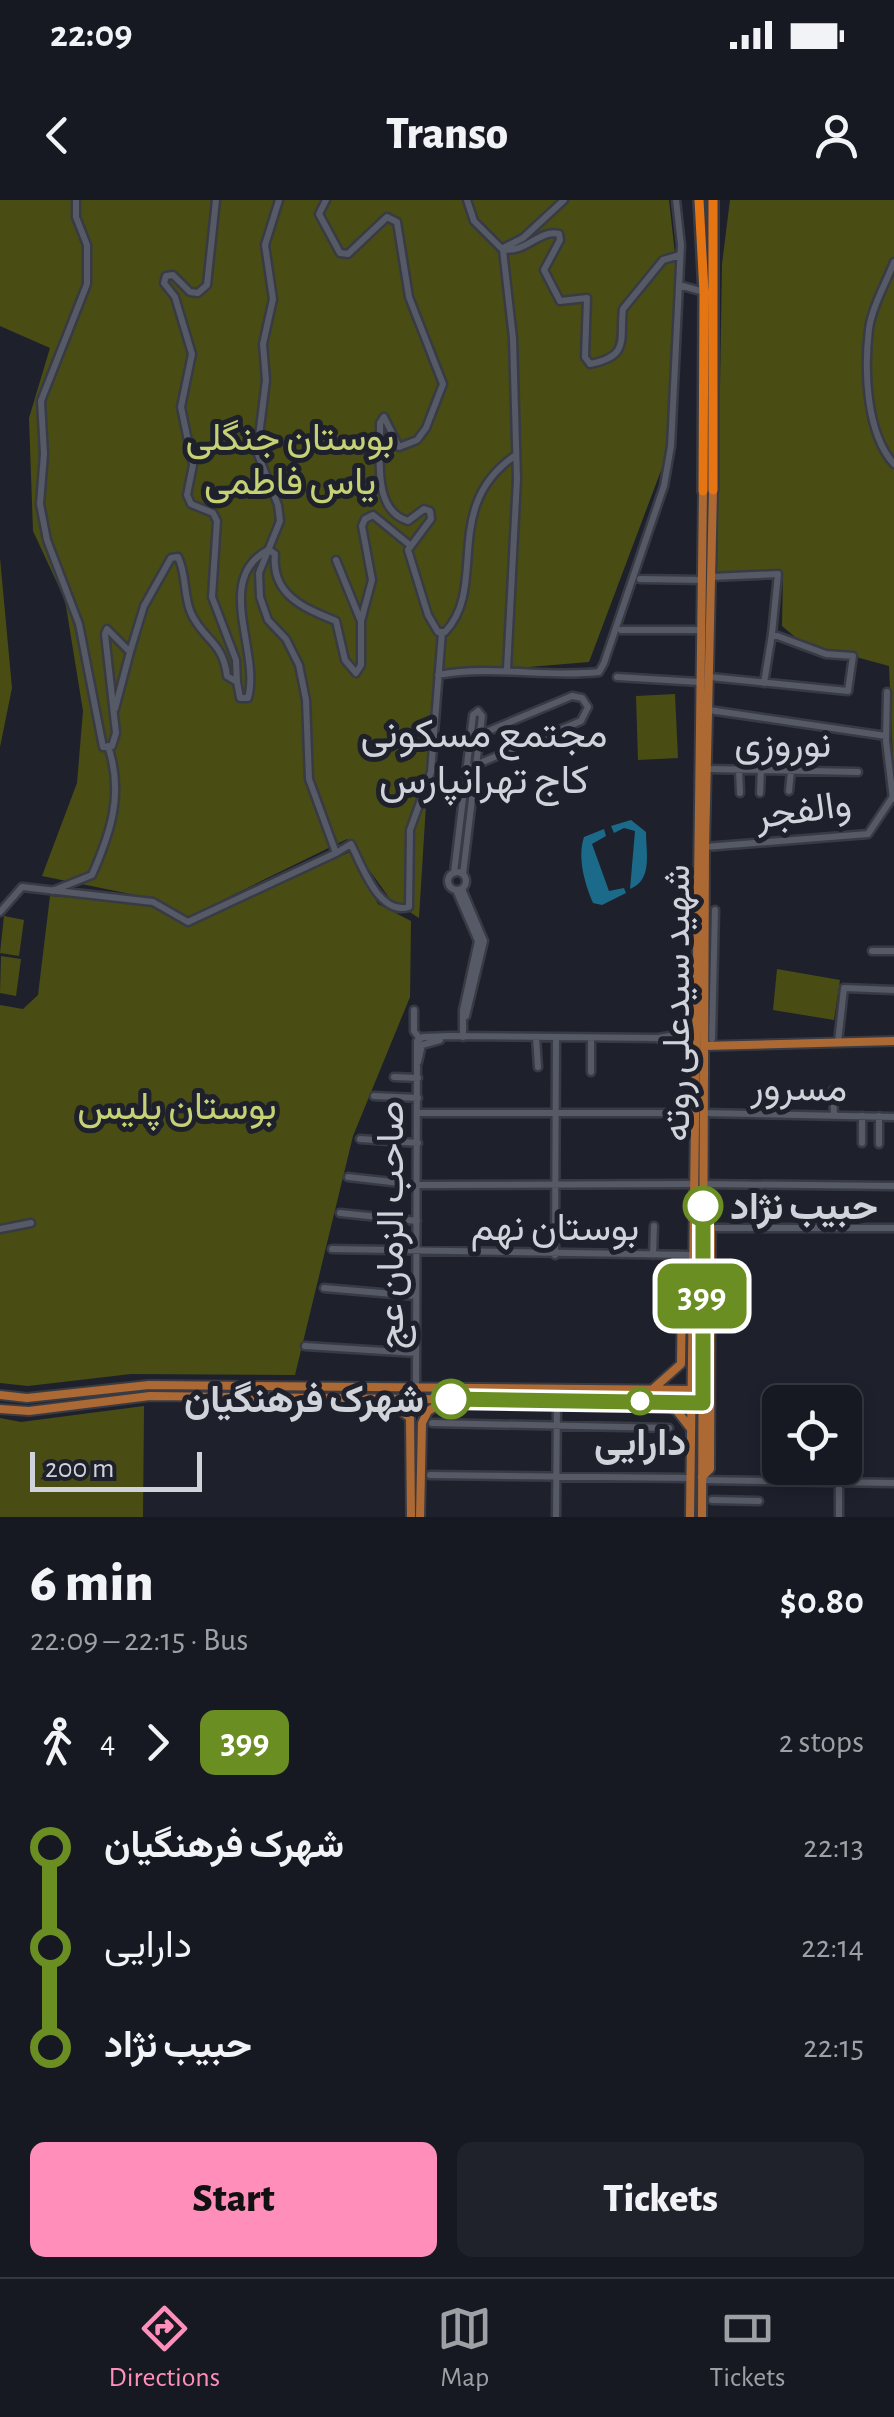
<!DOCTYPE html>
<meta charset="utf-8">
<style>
:root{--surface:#161921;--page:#1f222a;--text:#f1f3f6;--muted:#9ea0a5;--line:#35383f;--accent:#ff8eba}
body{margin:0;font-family:"Alegreya Sans",Vazirmatn,sans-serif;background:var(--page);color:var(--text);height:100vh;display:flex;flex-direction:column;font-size:38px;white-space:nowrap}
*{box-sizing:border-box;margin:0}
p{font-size:32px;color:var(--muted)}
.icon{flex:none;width:55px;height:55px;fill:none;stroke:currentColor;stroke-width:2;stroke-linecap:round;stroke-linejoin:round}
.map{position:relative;height:1317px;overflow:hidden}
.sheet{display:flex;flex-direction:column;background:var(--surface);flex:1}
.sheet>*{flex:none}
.badge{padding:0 20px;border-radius:15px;font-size:35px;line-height:65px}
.controls{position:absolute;left:762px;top:1185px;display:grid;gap:20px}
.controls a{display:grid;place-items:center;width:100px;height:100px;border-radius:15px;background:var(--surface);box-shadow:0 5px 15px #0003,0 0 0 2px var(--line);font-size:50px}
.scale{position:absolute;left:30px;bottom:25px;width:172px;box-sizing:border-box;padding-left:10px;border:5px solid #d1d3da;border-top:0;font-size:28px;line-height:35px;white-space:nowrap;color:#d1d3da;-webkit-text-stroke:8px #1e212c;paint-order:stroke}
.map>.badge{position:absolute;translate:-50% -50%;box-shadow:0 0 0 5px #fff}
.legs{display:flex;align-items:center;gap:15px;height:110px;padding:0 30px;font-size:32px}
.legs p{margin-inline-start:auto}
.overview{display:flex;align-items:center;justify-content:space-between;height:170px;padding:0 30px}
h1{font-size:55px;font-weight:800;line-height:75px}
.action{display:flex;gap:20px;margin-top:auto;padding:20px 30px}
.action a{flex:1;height:115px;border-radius:15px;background:var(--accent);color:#111;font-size:40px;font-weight:800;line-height:115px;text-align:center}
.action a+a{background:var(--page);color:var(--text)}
ul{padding:0 30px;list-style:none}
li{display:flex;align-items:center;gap:35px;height:100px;font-size:38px}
li i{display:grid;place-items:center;width:15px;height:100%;margin:0 12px;background:currentColor}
li i::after{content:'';width:25px;height:25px;margin:-12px;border:8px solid;border-radius:50%;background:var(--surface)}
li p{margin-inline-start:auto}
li:first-child i{background:linear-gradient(#0000 50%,currentColor 0)}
li:last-child i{background:linear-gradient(currentColor 50%,#0000 0)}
.status{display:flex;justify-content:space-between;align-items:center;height:70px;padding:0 50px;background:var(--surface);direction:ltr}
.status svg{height:28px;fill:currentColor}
header{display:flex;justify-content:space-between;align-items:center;height:130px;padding:0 30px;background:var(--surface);font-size:45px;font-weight:800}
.tab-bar{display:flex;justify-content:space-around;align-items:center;height:140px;border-top:2px solid var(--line);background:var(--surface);font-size:28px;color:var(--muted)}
.tab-bar a{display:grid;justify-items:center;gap:5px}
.tab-bar .selected{color:var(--accent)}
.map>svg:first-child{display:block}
.green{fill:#494d14}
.water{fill:#1b6a89}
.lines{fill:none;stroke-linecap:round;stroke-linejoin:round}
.minor-casing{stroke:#383b44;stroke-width:11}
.major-casing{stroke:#383b44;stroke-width:12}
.highway-casing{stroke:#383b44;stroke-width:14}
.minor{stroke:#565966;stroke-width:6}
.major{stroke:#ac6934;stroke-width:8}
.highway{stroke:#e57412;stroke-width:9}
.line-1-casing{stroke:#fff;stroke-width:22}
.line-1{stroke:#6b8e23;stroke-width:15}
.stop-1-dot{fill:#fff;stroke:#6b8e23;stroke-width:5}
.labels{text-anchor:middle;stroke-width:10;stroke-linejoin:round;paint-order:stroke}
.park-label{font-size:38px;fill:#c6d074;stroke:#1e212c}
.street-label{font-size:38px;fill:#d1d3da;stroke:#1e212c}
.stop-label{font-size:38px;font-weight:bold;fill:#d1d3da;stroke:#1e212c;text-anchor:start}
.neighbourhood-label{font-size:40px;fill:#d1d3da;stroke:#1e212c}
</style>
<div class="status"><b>22:09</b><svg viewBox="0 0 49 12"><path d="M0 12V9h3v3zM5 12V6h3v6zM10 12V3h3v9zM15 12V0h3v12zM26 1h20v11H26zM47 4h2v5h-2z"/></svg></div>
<header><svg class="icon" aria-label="back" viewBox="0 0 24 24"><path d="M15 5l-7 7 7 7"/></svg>Transo<svg class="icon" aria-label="person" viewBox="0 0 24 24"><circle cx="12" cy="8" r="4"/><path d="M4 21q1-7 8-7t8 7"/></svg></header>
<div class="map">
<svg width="894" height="1317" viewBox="0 0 894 1317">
<rect width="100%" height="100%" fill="#1e212c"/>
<!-- green -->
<path class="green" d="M0 0H669L679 90 674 236 589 462 434 475 419 718 390 699 347 639 188 717 155 699 42 676 77 583 83 511 65 400 33 331 29 218 50 148 0 126Z
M730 0H894V585L889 466 801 442 782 426 783 374 717 372 722 64Z
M0 358 12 488 0 547Z
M675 494 678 558 638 560 636 496Z
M350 652 378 704 411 721 410 797 353 936 295 1175 131 1174 28 1186 0 1183V805L23 809 38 795 50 696 153 704 186 726Z
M4 716 24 720 19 756 0 753Z
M1 756 21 759 16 796 0 793Z
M777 769 840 780 834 820 773 810Z
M144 1206 143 1317H0V1218L21 1222Z"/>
<!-- water -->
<path class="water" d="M631 620 646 632C646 653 653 680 630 689L635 631 624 628 614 633 611 626Z
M604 629 606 636 592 644 609 691 624 688 626 693 602 705 593 703C585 684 577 658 584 637Z"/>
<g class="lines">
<!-- minor casing -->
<g class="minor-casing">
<path id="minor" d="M76 0V17L87 45V84L41 201 44 254 40 304 47 340 79 424 103 547 112 546 116 533 105 434 107 429 130 452 144 406 171 358 178 357C187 375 183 395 191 413 203 440 223 441 227 476L237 482 236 460 212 397 217 321 213 313 191 304 187 295 193 265 181 207 192 154 175 97 164 83 166 76 173 75 190 92 198 93 207 85 216 0
M279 0 265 45 273 99 263 144 266 180 257 252 278 305 280 321 259 373 260 397 268 420 286 439 299 465 306 500 309 579 336 653 351 644C362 666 379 716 409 707L410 630 431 572 442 432
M326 0 319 14 340 53 348 54 387 17 397 22 409 97 443 184 426 228 417 240 399 247 384 217 380 223C381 254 371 310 408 321L424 309 430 311 431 319 408 350 428 415 438 432H445C489 386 440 306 516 255
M467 0 474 21 502 49C527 54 538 29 559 34L560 40 544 70 560 101 587 98 585 157 590 164C631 156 619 139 623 109L663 60 680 55
M503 48 523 38 564 0
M503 50 513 138 517 279 507 469
M894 62C886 83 872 107 869 129 864 170 866 233 894 264
M679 85 704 92
M269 350 275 354C271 395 304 408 336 421L345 460 356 473 361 465V421L372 380 362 326 365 319 373 315 411 346
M336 360 360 419
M640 379 703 380
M621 430H702
M438 475C495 465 545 478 599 472L604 463 664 286 671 246 681 45 676 0
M617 477 699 482
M710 477 848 491 853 456 826 454 772 434 778 374 711 377
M237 482 240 498H248C261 452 213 379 268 350
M764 483 772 434
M887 492 886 541 893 599
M115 509 130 452
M709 510 886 536
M473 566 581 521 588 507 582 498 572 496 479 535
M708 569 858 572
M739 570 740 593
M789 591 791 571
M760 593 761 570
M705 647 868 634 892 598
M448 681a9 9 0 1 1 18 0a9 9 0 1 1-18 0Z
M454 673 473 515 478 511 482 516 463 674
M462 689 484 741 466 816
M456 690 478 741 463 810V837
M52 691 92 675C111 632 124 593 108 546
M0 712 22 687 153 702 188 722 336 653
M872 751H894
M414 810V831L420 839
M536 838 538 867
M591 838V872
M659 839 694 845
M712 839 715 710
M838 842 844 788 894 790
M418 862 422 845 440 840
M394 877 418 878
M833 890 834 915
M374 896 418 898
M418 913H695
M704 913 894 917
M862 916V943
M360 939 418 943
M879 944V916
M348 977 418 985 694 984
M703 984 894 986
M340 1013 417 1021
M710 1028H894
M0 1029 31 1023
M332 1049 694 1055
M555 1055 556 838
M653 1055 654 1026
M324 1088 416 1096
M305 1146 416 1153
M416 1187 417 841 423 837 449 836 658 838 694 832
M432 1223 669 1228
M430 1275 691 1278
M702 1280 894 1283
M712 1300 759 1301
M556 1317 557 1200
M839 1317V1282"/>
</g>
<!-- major casing -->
<g class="major-casing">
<path id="major" d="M704 846 894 841
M654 1188 681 1164 682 1093 692 1078
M0 1195 27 1198 149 1185 695 1190
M388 1200 410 1218 411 1317
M661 1203 677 1211 691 1229
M0 1209 29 1211 150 1196 694 1202
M702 1277 710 1269 711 1028
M420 1317 422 1223 428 1211 443 1202
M690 1317 703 291
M702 1317 705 647 713 290"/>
</g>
<!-- highway casing -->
<g class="highway-casing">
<path id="highway" d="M699 0 704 92 703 291
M713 0V290"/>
</g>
<!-- minor -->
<use href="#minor" class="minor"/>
<!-- major -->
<use href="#major" class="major"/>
<!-- highway -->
<use href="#highway" class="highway"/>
</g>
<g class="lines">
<!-- line-1 casing -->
<g class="line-1-casing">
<path id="line-1" d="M451 1199 703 1203V1006"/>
</g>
<!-- line-1 -->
<use href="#line-1" class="line-1"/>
</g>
<!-- markers -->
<g class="stop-1-dot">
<circle cx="703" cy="1006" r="18"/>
<circle cx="451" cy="1199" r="18"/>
<circle cx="640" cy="1201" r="12"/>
</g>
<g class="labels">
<!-- park labels -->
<g class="park-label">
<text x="290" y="250">بوستان جنگلی<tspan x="290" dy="44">یاس فاطمی</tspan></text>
<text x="177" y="919">بوستان پلیس</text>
</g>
<!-- street labels -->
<g class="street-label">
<text transform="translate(783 543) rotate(1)" y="13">نوروزی</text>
<text transform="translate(803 609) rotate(-8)" y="13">والفجر</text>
<text transform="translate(676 803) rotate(-90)" y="13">شهید سیدعلی روته</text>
<text transform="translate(799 887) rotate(1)" y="13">مسرور</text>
<text transform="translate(390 1025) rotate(-90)" y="13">صاحب الزمان عج</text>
<text x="555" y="1040">بوستان نهم</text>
</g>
<!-- stop labels -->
<g class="stop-label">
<text x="730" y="1019">حبیب نژاد</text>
<text x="424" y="1212" text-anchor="end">شهرک فرهنگیان</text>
<text x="640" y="1255" text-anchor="middle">دارایی</text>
</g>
<!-- neighbourhood labels -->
<g class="neighbourhood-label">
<text x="484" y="547">مجتمع مسکونی<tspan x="484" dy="46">کاج تهرانپارس</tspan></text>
</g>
</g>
</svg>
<div class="controls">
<a><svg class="icon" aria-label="locate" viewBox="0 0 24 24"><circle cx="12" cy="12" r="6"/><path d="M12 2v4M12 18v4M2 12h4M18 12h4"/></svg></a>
</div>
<div class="scale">200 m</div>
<b class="badge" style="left:702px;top:1096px;background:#6b8e23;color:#fff">399</b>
</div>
<section class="sheet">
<div class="overview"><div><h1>6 min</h1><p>22:09 – 22:15 · Bus</p></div><b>$0.80</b></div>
<div class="legs"><svg class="icon" aria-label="walk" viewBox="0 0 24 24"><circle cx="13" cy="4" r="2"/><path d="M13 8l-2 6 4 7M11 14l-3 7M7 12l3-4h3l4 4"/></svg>4<svg class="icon" aria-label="forward" viewBox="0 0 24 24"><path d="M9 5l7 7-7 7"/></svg><b class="badge" style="background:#6b8e23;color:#fff">399</b><p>2 stops</p></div>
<ul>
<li><i style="color:#6b8e23"></i><b>شهرک فرهنگیان</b><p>22:13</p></li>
<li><i style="color:#6b8e23"></i><span>دارایی</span><p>22:14</p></li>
<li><i style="color:#6b8e23"></i><b>حبیب نژاد</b><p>22:15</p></li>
</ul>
<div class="action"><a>Start</a><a>Tickets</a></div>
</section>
<nav class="tab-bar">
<a class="selected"><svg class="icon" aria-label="directions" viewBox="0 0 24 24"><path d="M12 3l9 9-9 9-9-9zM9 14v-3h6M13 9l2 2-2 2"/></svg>Directions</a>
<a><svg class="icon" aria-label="map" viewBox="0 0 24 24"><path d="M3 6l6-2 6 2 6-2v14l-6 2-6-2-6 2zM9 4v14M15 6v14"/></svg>Map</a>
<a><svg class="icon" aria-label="tickets" viewBox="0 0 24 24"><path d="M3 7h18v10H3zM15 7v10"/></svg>Tickets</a>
</nav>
